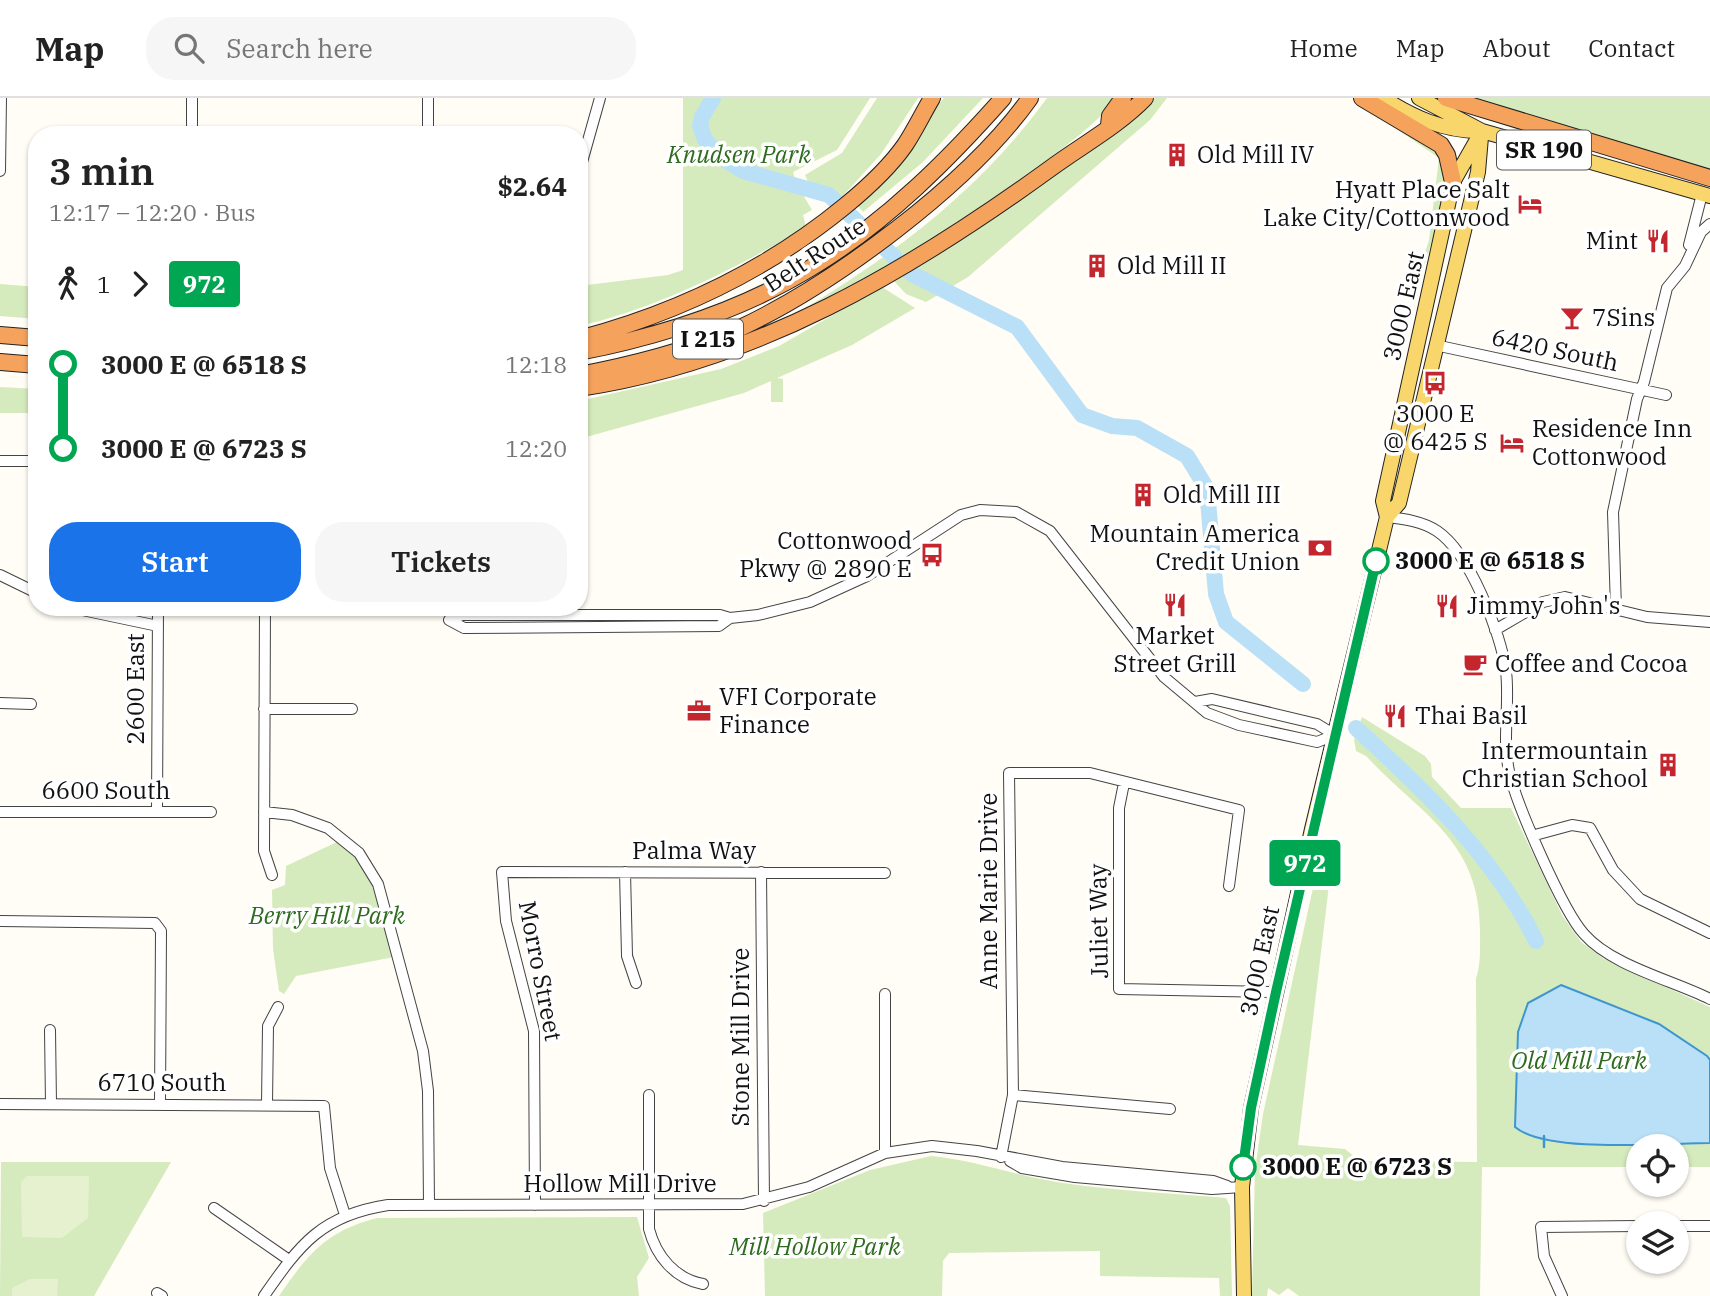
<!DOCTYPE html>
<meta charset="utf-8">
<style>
:root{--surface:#fff;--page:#f6f6f6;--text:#222;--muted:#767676;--line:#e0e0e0;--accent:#1a73e8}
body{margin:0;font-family:"IBM Plex Serif",serif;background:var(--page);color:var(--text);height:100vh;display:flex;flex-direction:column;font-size:26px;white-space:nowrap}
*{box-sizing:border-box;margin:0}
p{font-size:23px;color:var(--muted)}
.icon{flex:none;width:38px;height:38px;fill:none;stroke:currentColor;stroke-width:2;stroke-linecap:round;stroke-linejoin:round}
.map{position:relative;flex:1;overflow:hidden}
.sheet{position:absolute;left:28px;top:28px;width:560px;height:490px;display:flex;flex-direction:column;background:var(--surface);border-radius:28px;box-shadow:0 2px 5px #0004}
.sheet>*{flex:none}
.badge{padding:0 14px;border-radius:5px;font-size:24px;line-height:46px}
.controls{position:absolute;left:1626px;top:1036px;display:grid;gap:14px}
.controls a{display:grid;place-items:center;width:63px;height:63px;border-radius:50%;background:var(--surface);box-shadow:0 2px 5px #0004;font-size:35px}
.map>.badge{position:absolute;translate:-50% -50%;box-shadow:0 0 0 4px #fff}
.legs{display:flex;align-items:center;gap:10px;height:77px;padding:0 21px;font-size:23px}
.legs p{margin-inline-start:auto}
.head{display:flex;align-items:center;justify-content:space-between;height:119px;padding:0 21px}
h1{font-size:38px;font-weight:600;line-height:52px}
.button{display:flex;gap:14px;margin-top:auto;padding:14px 21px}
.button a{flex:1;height:80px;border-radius:28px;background:var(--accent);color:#fff;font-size:28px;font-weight:600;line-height:80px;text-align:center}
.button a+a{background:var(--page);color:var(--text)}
ul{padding:0 21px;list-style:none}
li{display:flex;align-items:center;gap:24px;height:84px;font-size:26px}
li i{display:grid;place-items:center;width:10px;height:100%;margin:0 9px;background:currentColor}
li i::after{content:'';width:18px;height:18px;margin:-9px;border:5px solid;border-radius:50%;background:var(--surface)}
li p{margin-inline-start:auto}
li:first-child i{background:linear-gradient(#0000 50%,currentColor 0)}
li:last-child i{background:linear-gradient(currentColor 50%,#0000 0)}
header{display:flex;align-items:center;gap:42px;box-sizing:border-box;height:98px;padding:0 35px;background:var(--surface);border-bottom:2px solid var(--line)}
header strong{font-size:33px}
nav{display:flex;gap:38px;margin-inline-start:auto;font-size:24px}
.search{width:490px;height:63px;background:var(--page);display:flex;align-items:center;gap:18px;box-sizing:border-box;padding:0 24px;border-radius:28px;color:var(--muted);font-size:26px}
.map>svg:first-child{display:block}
.green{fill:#d5ebbd}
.pitch{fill:#e6f2cf}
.water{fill:#b9e0f7;stroke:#3f96cf;stroke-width:2}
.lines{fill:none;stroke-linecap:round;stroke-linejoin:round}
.stream{stroke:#3f96cf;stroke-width:2.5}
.river{stroke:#b9e0f7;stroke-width:16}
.minor-casing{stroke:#444;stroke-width:12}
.major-casing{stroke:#222;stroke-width:16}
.highway-casing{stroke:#222;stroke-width:18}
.minor{stroke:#fff;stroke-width:10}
.major{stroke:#f9d66b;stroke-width:14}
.highway{stroke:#f5a25d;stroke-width:16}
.line-1-casing{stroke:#fff;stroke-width:16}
.line-1{stroke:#00a651;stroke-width:10}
.stop-1-dot{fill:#fff;stroke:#00a651;stroke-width:3.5}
.labels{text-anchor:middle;stroke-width:7;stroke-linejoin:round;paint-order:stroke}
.shield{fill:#fff;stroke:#585858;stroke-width:2}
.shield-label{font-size:23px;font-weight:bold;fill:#111}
.park-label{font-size:24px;font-style:italic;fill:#2f6b1f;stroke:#fff}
.poi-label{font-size:24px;fill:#111;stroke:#fff;text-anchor:start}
.street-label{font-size:24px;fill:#111;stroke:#fff}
.stop-label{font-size:24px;font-weight:bold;fill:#111;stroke:#fff;text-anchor:start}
</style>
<header>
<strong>Map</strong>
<div class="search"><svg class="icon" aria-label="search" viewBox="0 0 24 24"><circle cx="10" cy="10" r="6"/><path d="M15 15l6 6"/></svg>Search here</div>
<nav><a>Home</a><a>Map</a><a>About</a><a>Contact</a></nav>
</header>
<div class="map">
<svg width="1710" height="1198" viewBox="0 0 1710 1198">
<rect width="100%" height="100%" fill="#fffdf5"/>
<!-- green -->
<path class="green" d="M683 0H870L837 52 793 74 797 87 812 112 803 117 806 129C737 170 658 210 579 228V188L668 177 683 172Z
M877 0H918L881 56 841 100 811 90 805 77 842 55Z
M944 0H983L923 64 863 114 857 107Z
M1047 0H1117C1094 28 1066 48 1037 69 956 129 868 181 778 226 881 167 977 97 1047 0Z
M1155 0H1167L1150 22 968 179 926 204 906 196 893 182 1084 58 1136 20Z
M1352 0H1360C1377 11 1427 37 1438 50 1457 76 1428 157 1418 186H1415L1429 142 1439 60Z
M1468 0H1710V71Z
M0 186 37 189V221L0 218Z
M882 189 915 210 852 247 777 280 783 281V304H771V283L744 295 579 341V303L721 271 779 248Z
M0 289 37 291V315H0Z
M1362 619 1425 658 1431 666 1432 679 1461 710H1511L1562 817 1581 844 1604 861 1710 909V1069H1677L1676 1048H1638V1069H1482L1480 1198H1299L1288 1190 1279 1197 1268 1190 1267 1198H1252L1255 1072 1263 1016 1317 772 1331 770 1298 1047 1345 1051 1360 1063 1477 1064 1476 881C1481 866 1480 848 1480 832 1480 742 1421 717 1366 658L1356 653 1354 642Z
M339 743C375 772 382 816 394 859L296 878 284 896 279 893 273 851 272 792 285 787 286 768Z
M931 1058C976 1062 1018 1079 1063 1085 1117 1093 1172 1095 1226 1100L1230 1108 1232 1198H1220L1219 1180 1100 1178V1153L949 1155 943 1163 942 1198H765L763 1115 870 1072Z
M1 1064H171L94 1198H0Z
M637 1119 649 1160 637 1179 639 1198H279C308 1156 326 1133 377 1120Z"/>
<!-- pitch -->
<path class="pitch" d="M27 1078H89L88 1120 62 1140 22 1139 21 1084Z
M30 1181H58L57 1198H12V1190Z"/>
<!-- water -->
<path class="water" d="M1561 887 1659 926 1707 958 1710 962V1045C1665 1045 1547 1056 1515 1029L1518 934 1528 905Z"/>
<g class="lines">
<!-- stream -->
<path class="stream" d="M1544 1038V1049"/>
<!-- river -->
<path class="river" d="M713 0 702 19 700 28 705 42 722 60 743 73 829 97 912 176 1017 229 1082 317 1112 328 1137 330 1187 358 1207 391 1216 496 1226 524 1303 586
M1356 630C1425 693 1494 758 1536 843"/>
<!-- minor casing -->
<g class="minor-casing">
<path id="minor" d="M192 37V0
M428 37V0
M580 71 600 0
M0 73 1 0
M1689 147 1702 96
M1435 247 1666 297
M0 363H37
M1387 419C1404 421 1422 423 1437 433 1469 454 1501 535 1506 573 1510 606 1502 640 1509 673 1516 706 1563 813 1584 836 1612 868 1672 882 1710 901
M0 477 37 495
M68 509 158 528
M265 509 264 753 272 777
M1616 511 1613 414 1637 301 1644 284 1667 190 1685 168 1701 134 1710 126
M449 522 462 517H720L730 520 758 517 810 504 867 478 961 417 980 412 1016 414 1050 433 1164 579 1207 615 1239 627 1317 644 1335 637
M449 522 464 530 719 528 730 520
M1495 532 1543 504 1565 499 1647 519 1710 524
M1195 604 1212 601 1317 626 1335 637
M0 605 31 606
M264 611H352
M1124 685 1119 710V891L1276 894
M0 714H211
M157 714 158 509
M264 714 292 717 328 730 359 755 378 786 423 953 428 993 429 1107
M1535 737 1572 727 1590 730 1613 772 1640 801 1710 835
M625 774 627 858 636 885
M761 774 764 1103
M0 823 155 825 161 833 160 1006
M885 896V1055
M50 932 51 1006
M649 997V1131C656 1158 675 1181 703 1186
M1013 997 1170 1011
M0 1006 324 1008 330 1070 345 1117
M267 1006 268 928 278 909
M1001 1059 1013 997 1009 675H1090L1239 712 1229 788
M1010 1063 1022 1070 1075 1079 1212 1091 1242 1089
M535 1107 534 933 506 823 502 774 885 775
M214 1110 289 1162
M1676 1128H1710
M157 1195 162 1198
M264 1198C300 1146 322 1117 388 1107L743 1106 809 1089 885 1055 932 1048 977 1053 1062 1069 1213 1083 1227 1088
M1562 1198 1544 1158 1541 1129 1638 1128"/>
</g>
<!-- major casing -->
<g class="major-casing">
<path id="major" d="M1383 0C1413 19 1443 33 1479 33
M1419 0 1482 33 1710 98
M1387 419 1399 405 1478 74 1481 39
M1244 1198 1242 1089 1251 1010 1312 731 1387 419 1383 403 1453 84 1482 33"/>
</g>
<!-- highway casing -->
<g class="highway-casing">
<path id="highway" d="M1362 0 1441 47 1447 57 1453 84
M1446 0 1710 80
M1109 27 1110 18 1123 0
M0 237 37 240
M579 241C677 215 767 172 845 108 867 90 889 70 905 47 915 32 923 15 932 0
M579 254C661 238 746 211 817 166 888 122 948 62 1003 0
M0 264 37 267
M579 277C627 268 695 251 738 231 834 186 969 86 1030 0
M579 290C756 264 909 173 1051 70 1081 48 1119 27 1145 0"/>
</g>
<!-- minor -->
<use href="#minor" class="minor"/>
<!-- major -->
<use href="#major" class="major"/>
<!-- highway -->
<use href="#highway" class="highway"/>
</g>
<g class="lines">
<!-- line-1 casing -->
<g class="line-1-casing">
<path id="line-1" d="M1243 1069 1251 1010 1276 894 1376 463"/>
</g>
<!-- line-1 -->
<use href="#line-1" class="line-1"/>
</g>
<!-- icons -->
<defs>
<g id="building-bare" transform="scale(1.89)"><path d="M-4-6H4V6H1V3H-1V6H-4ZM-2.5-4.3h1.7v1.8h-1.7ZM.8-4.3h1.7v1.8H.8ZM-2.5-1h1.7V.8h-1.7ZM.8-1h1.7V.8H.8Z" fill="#c4262e" stroke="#fff" stroke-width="2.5" paint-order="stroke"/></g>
<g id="hotel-bare" transform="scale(1.89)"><path d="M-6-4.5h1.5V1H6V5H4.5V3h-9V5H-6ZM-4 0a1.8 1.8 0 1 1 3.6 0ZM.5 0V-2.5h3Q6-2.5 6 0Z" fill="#c4262e" stroke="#fff" stroke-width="2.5" paint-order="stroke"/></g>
<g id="restaurant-bare" transform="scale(1.89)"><path d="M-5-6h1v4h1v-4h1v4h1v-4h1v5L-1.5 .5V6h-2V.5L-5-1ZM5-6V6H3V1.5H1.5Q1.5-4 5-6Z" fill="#c4262e" stroke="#fff" stroke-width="2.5" paint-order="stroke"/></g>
<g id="bar-bare" transform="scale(1.89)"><path d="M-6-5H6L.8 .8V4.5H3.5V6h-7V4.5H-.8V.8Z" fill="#c4262e" stroke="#fff" stroke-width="2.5" paint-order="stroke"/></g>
<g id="bus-bare" transform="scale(1.89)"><path d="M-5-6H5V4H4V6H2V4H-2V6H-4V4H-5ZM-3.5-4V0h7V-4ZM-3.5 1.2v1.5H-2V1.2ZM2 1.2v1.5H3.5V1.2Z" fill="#c4262e" stroke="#fff" stroke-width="2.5" paint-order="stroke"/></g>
<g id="bank-bare" transform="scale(1.89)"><path d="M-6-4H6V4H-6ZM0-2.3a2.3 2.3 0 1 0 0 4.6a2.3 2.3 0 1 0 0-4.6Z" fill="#c4262e" stroke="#fff" stroke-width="2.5" paint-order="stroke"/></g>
<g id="cafe-bare" transform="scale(1.89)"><path d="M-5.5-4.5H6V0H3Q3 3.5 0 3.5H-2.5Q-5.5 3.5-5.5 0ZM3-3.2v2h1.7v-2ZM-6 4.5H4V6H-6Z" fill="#c4262e" stroke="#fff" stroke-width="2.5" paint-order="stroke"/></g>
<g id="office-bare" transform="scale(1.89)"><path d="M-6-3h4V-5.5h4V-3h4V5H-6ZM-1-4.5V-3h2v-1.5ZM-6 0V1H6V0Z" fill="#c4262e" stroke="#fff" stroke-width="2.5" paint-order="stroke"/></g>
</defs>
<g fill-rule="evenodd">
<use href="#building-bare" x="1177" y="57"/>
<use href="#hotel-bare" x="1530" y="106"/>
<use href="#restaurant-bare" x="1658" y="143"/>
<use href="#building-bare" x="1097" y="168"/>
<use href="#bar-bare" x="1572" y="220"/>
<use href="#bus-bare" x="1435" y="285"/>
<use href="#hotel-bare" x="1512" y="345"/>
<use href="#building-bare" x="1143" y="397"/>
<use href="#bank-bare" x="1320" y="450"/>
<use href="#bus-bare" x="932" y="457"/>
<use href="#restaurant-bare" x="1175" y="507"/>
<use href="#restaurant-bare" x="1447" y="508"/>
<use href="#cafe-bare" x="1475" y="566"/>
<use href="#office-bare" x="699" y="613"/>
<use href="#restaurant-bare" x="1395" y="618"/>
<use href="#building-bare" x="1668" y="667"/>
</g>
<!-- markers -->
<g class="stop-1-dot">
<circle cx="1376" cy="463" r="12"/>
<circle cx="1243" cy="1069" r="12"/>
</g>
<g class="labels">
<!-- shield labels -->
<g class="shield">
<rect x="1497" y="32.5" width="94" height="39" rx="5"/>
<rect x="673" y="221.5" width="70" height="39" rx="5"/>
</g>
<g class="shield-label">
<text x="1544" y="60">SR 190</text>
<text x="708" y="249">I 215</text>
</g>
<!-- park labels -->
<g class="park-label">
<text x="739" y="65">Knudsen Park</text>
<text x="327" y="826">Berry Hill Park</text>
<text x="1579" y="971">Old Mill Park</text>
<text x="815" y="1157">Mill Hollow Park</text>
</g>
<!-- poi labels -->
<g class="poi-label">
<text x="1197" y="65">Old Mill IV</text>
<text x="1510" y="100" text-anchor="end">Hyatt Place Salt<tspan x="1510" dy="28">Lake City/Cottonwood</tspan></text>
<text x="1638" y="151" text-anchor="end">Mint</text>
<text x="1117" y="176">Old Mill II</text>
<text x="1592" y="228">7Sins</text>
<text x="1435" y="324" text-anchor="middle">3000 E<tspan x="1435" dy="28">@ 6425 S</tspan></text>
<text x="1532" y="339">Residence Inn<tspan x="1532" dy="28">Cottonwood</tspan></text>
<text x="1163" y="405">Old Mill III</text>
<text x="1300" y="444" text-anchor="end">Mountain America<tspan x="1300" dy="28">Credit Union</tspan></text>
<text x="912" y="451" text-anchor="end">Cottonwood<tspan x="912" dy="28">Pkwy @ 2890 E</tspan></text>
<text x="1467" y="516">Jimmy John's</text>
<text x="1175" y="546" text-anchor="middle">Market<tspan x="1175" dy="28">Street Grill</tspan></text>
<text x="1495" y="574">Coffee and Cocoa</text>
<text x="719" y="607">VFI Corporate<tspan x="719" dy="28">Finance</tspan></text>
<text x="1415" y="626">Thai Basil</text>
<text x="1648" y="661" text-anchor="end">Intermountain<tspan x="1648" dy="28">Christian School</tspan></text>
</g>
<!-- street labels -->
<g class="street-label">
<text transform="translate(815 157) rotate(-33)" y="8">Belt Route</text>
<text transform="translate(1404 208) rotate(-77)" y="8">3000 East</text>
<text transform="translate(1555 252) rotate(12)" y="8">6420 South</text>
<text transform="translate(136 591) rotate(-90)" y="8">2600 East</text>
<text x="106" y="701">6600 South</text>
<text x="694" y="761">Palma Way</text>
<text transform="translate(989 793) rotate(-90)" y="8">Anne Marie Drive</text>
<text transform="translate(1099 823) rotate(-91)" y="8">Juliet Way</text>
<text transform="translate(1260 863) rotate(-78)" y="8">3000 East</text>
<text transform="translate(540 873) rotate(79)" y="8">Morro Street</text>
<text transform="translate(741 939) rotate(-90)" y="8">Stone Mill Drive</text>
<text x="162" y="993">6710 South</text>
<text x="620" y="1094">Hollow Mill Drive</text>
</g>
<!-- stop labels -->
<g class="stop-label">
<text x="1395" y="471">3000 E @ 6518 S</text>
<text x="1262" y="1077">3000 E @ 6723 S</text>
</g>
</g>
</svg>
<div class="controls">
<a><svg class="icon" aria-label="locate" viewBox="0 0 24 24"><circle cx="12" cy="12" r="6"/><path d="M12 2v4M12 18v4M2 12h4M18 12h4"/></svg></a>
<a><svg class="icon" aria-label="layers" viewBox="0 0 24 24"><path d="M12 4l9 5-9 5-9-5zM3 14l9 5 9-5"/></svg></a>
</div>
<b class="badge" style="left:1305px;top:765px;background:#00a651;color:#fff">972</b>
<section class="sheet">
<div class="head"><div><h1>3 min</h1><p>12:17 – 12:20 · Bus</p></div><b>$2.64</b></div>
<div class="legs"><svg class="icon" aria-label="walk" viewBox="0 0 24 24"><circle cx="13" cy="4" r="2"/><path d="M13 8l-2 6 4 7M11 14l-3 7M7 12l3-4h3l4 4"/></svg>1<svg class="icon" aria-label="forward" viewBox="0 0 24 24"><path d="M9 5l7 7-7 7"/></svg><b class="badge" style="background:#00a651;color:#fff">972</b></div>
<ul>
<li><i style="color:#00a651"></i><b>3000 E @ 6518 S</b><p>12:18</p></li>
<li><i style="color:#00a651"></i><b>3000 E @ 6723 S</b><p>12:20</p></li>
</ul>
<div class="button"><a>Start</a><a>Tickets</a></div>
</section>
</div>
